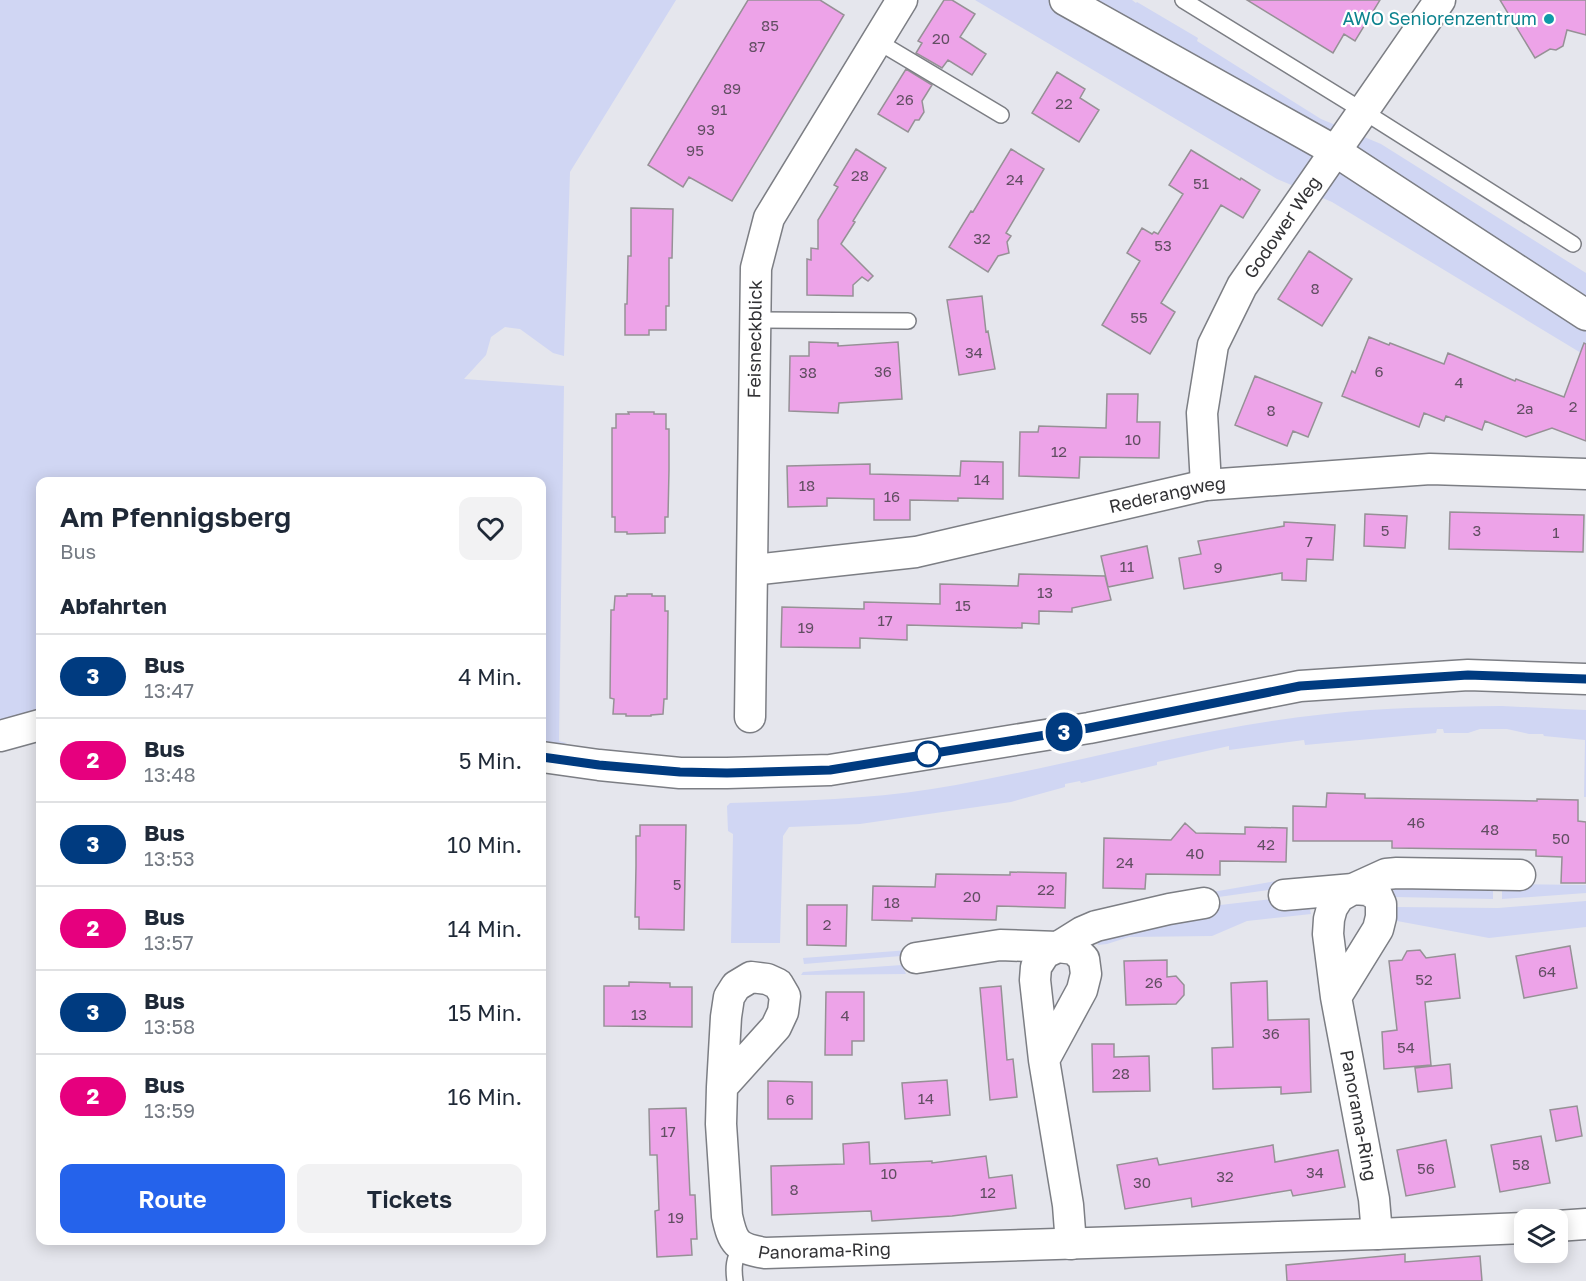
<!DOCTYPE html>
<html lang="de">
<style>
:root{--surface:#fff;--page:#f2f2f3;--text:#1f2937;--muted:#747a83;--line:#e0e1e3;--accent:#2563eb}
body{margin:0;font-family:"Golos Text",sans-serif;background:var(--page);color:var(--text);height:100vh;display:flex;flex-direction:column;font-size:22px;white-space:nowrap}
*{box-sizing:border-box;margin:0}
p{font-size:20px;color:var(--muted)}
.icon{flex:none;width:33px;height:33px;fill:none;stroke:currentColor;stroke-width:2;stroke-linecap:round;stroke-linejoin:round}
.map{position:relative;flex:1;overflow:hidden}
.drawer{position:absolute;left:36px;top:477px;width:510px;height:768px;display:flex;flex-direction:column;background:var(--surface);border-radius:12px;box-shadow:0 3px 15px #0003}
.drawer>*{flex:none}
.badge{padding:0 12px;border-radius:20px;font-size:21px;line-height:39px}
.fabs{position:absolute;left:1514px;top:1209px;display:grid;gap:12px}
.fabs a{display:grid;place-items:center;width:54px;height:54px;border-radius:12px;background:var(--surface);box-shadow:0 3px 15px #0003;font-size:30px}
.map>.badge{position:absolute;translate:-50% -50%;box-shadow:0 0 0 3px #fff}
h2{padding:0 24px;font-size:22px;line-height:54px}
.round{display:grid;place-items:center;flex:none;width:63px;height:63px;border-radius:12px;background:var(--page)}
.overview{display:flex;align-items:center;justify-content:space-between;height:102px;padding:0 24px}
h1{font-size:28px;font-weight:600;line-height:45px}
.action{display:flex;gap:12px;margin-top:auto;padding:12px 24px}
.action a{flex:1;height:69px;border-radius:12px;background:var(--accent);color:#fff;font-size:24px;font-weight:600;line-height:69px;text-align:center}
.action a+a{background:var(--page);color:var(--text)}
ul{padding:0;list-style:none}
li{display:flex;align-items:center;gap:18px;height:84px;padding:0 24px;border-top:2px solid var(--line)}
li div{flex:1}
li b{display:block;font-size:22px}
li em{font-style:normal}
li .badge{min-width:66px;font-weight:700;text-align:center}
.map>svg:first-child{display:block}
.green{fill:#d0d6f3}
.building{fill:#eda3e8;stroke:#969196;stroke-width:1.5}
.lines{fill:none;stroke-linecap:round;stroke-linejoin:round}
.lane-casing{stroke:#7c7e84;stroke-width:18}
.street-casing{stroke:#7c7e84;stroke-width:33}
.lane{stroke:#fff;stroke-width:15}
.street{stroke:#fff;stroke-width:30}
.line-casing{stroke:#fff;stroke-width:14}
.line{stroke:#003b80;stroke-width:9}
.culture-dot{fill:#0f9aa8;stroke:#fff;stroke-width:2}
.stop-dot{fill:#fff;stroke:#003b80;stroke-width:3}
.labels{text-anchor:middle;stroke-width:4.5;stroke-linejoin:round;paint-order:stroke}
.number-label{font-size:15px;fill:#614e62}
.culture-label{font-size:18px;fill:#0d838f;stroke:#fff;text-anchor:end}
.street-label{font-size:18px;fill:#323235;stroke:#fff}
</style>
<div class="map">
<svg width="1586" height="1281" viewBox="0 0 1586 1281">
<rect width="100%" height="100%" fill="#e5e6ed"/>
<!-- green -->
<path class="green" d="M0 0H676L570 172 564 356 553 353 520 329 505 327 491 337 486 355 464 379 564 386 559 741 567 743 558 745 542 742V482H40V711L0 721Z
M975 0H1132L1136 3 1137 2 1198 38 1197 41 1321 119 1381 144 1586 273V356L1332 202 1277 179Z
M1502 706 1586 710V797H1584L1585 740 1544 736 1543 734H1529L1507 729H1480L1468 733H1444L1443 729H1437L1436 733 1305 745 1304 740 1229 750V746L1157 762V765L1081 783 1080 781 1065 784V787L1011 802 860 824 789 827 783 836 780 943H731L733 834 728 831 727 806 730 803C805 801 881 799 956 785 1079 763 1200 727 1326 714 1384 707 1443 707 1502 706Z
M1276 881 1281 884 1282 888 1190 901 1189 896Z
M1493 883V899L1395 897 1392 885Z
M1502 884 1586 885V893L1502 899Z
M1280 898 1308 902 1311 914 1247 921 1212 936 1129 937 1107 944 1098 945 1097 941 1203 907Z
M1586 901V927L1489 938 1397 921 1396 907 1498 908Z
M909 950 901 956 804 964 803 958Z
M902 965 906 974 801 975 803 972Z"/>
<!-- building -->
<path class="building" d="M748 0H820L844 15 732 201 689 177 683 187 648 165Z
M944 0H952L975 14 960 37 986 54 972 75 948 60 942 68 916 53 922 43 918 41Z
M1247 0H1380L1355 41 1344 34 1333 53Z
M1500 0H1586V35L1567 30 1563 46 1556 50 1550 49 1535 58Z
M906 69 932 85 922 101 924 112 919 120H915L908 132 878 114Z
M1057 72 1085 89 1080 98 1099 110 1079 142 1032 113Z
M856 149 886 168 853 221 855 222 841 244 873 276 868 281 862 277 853 285V296L807 295V259L811 260V248L818 249V220L838 187 834 185Z
M1011 149 1044 169 1006 233 1011 236 1007 242 1009 253 998 256 988 272 949 247 971 211 973 212Z
M1191 150 1240 180 1241 178 1260 190 1243 218 1221 205 1161 303 1175 312 1150 354 1102 325 1140 261 1127 253 1142 228 1152 234 1154 232 1158 234 1183 194 1169 185Z
M631 208 673 209 672 258H669V306H666V330H649V335H625V304H627L628 256H631Z
M1309 251 1352 279 1322 326 1278 299Z
M982 296 986 332 988 331 995 369 959 375 947 300Z
M1369 337 1389 345 1390 343 1444 364 1448 353 1515 381 1516 379 1564 397 1584 343 1586 344V441L1552 428 1526 437 1485 421 1482 430 1446 416 1444 421 1424 413 1419 427 1342 396 1352 371 1355 373Z
M809 342 838 343V346L898 342 902 399 839 403 838 413 789 411 790 356H809Z
M1255 376 1322 403 1308 437 1293 431 1287 446 1235 425Z
M1107 394H1138L1137 422H1160L1159 458 1080 457 1079 478 1019 476 1020 432H1038L1039 426 1106 428Z
M628 412H654V414H666V429H669V470L668 517H665V533L627 534V532H615V517H612V428H616V414H629Z
M961 461 1003 462V499L958 498V501L910 500V520H874V499L827 498V506L788 507 787 466 870 464V474L960 476Z
M1450 512 1584 515 1583 552 1449 549Z
M1365 514 1407 516 1405 548 1364 546Z
M1284 522 1335 525 1333 560 1307 559 1306 581 1282 580V573L1184 589 1179 558 1201 554 1198 541 1284 526Z
M1147 546 1153 578 1108 587 1101 556Z
M1019 574 1105 576 1111 600 1072 608V612L1039 611V624L1022 623V628L907 625V640L860 638V648L781 647 782 607 864 609V602L940 604V584L1018 586Z
M627 594H652V596H665V611H668L667 699H664L663 714 651 715V716H626V714H613L614 699 610 698 611 610H614L615 596H627Z
M1327 793 1365 794V798L1537 801V799L1578 800V821L1586 822V883H1561L1562 857 1536 856V850L1392 848V841H1293V806L1326 807Z
M1185 823 1196 833 1245 834V827L1287 828 1286 862 1220 861V875L1146 874 1145 889 1103 888 1104 838 1171 840Z
M640 825H686L684 930 639 929V917H635L636 866V836H640Z
M1010 872 1066 873 1065 908 997 906 996 920 912 918V921L872 920 873 886 935 887 936 874 1010 875Z
M807 905H847L846 946 807 945Z
M1570 946 1577 988 1524 998 1516 956Z
M1420 950 1426 958 1455 954 1460 998 1425 1002 1431 1065 1384 1069 1382 1032 1397 1030 1389 961 1402 960 1407 951Z
M1167 960V977L1176 976 1184 985V995L1176 1004 1126 1005 1124 961Z
M1267 981 1268 1020 1309 1019 1311 1092 1281 1094V1087L1213 1089 1212 1048 1233 1047 1231 983Z
M629 982 670 983V987H692V1027L604 1026V986H629Z
M1001 986 1007 1060 1013 1059 1017 1097 990 1100 980 988Z
M826 992H864V1041H852V1055H825Z
M1092 1044H1114V1057L1149 1056 1150 1091 1093 1092Z
M1450 1064 1452 1088 1418 1092 1415 1068Z
M947 1080 950 1115 905 1119 902 1083Z
M768 1081 812 1082V1119H768Z
M1577 1106 1582 1136 1556 1141 1550 1110Z
M686 1108 690 1195H695L697 1239H691L692 1255 657 1257 655 1211 659 1210 657 1155H650L649 1109Z
M1541 1136 1550 1183 1500 1192 1491 1145Z
M1446 1140 1455 1187 1406 1196 1397 1150Z
M869 1142 870 1164 932 1161V1163L986 1156 989 1178 1012 1175 1016 1208 952 1216 872 1221 871 1211 772 1215 771 1166 844 1164 843 1144Z
M1273 1145 1275 1162 1338 1150 1345 1187 1293 1196 1291 1190 1192 1207 1191 1198 1125 1209 1117 1165 1157 1158 1159 1165Z
M1405 1254V1262L1480 1256 1482 1281H1287L1286 1265Z"/>
<g class="lines">
<!-- lane casing -->
<g class="lane-casing">
<path id="lane" d="M1183 0 1363 111 1573 244
M877 41 1001 115
M755 320 908 321
M735 1281C733 1267 734 1259 741 1247"/>
</g>
<!-- street casing -->
<g class="street-casing">
<g id="street">
<path d="M1065 0 1335 151 1586 315"/>
<path id="s1" d="M1206 485 1202 413 1213 345 1242 286 1440 0"/>
<path id="s2" d="M753 570 916 552 1206 485 1430 469 1586 474"/>
<path id="s3" d="M750 717 756 268 769 218 902 0"/>
<path d="M0 736 40 725"/>
<path d="M542 757 599 765 680 773H727L830 770 1089 728 1300 686 1468 675 1586 679"/>
<path d="M1284 895 1353 889 1386 874 1397 873 1520 875"/>
<path d="M916 958 1000 945 1058 947 1082 932 1096 926 1169 909 1204 903"/>
<path id="s4" d="M1336 997 1378 929 1381 917V904L1377 895 1367 890 1353 889 1339 897 1332 908 1329 919 1328 934 1336 997 1374 1199 1377 1234"/>
<path d="M1044 1060 1082 990 1086 974 1084 959 1074 949 1058 947 1045 953 1036 967 1035 980 1044 1060 1068 1205 1071 1244"/>
<path id="s5" d="M722 1087 776 1027 783 1012 785 996 778 984 767 979 751 977 736 986 729 997 726 1017 722 1087 721 1124 727 1216C733 1243 736 1248 765 1253L1377 1234 1524 1228"/>
<path d="M1557 1226 1586 1224"/>
</g>
</g>
<!-- lane -->
<use href="#lane" class="lane"/>
<!-- street -->
<use href="#street" class="street"/>
</g>
<g class="lines">
<!-- line casing -->
<g class="line-casing">
<path id="line" d="M542 757 599 765 680 772 727 773 830 770 1089 728 1300 686 1468 675 1586 679"/>
</g>
<!-- line -->
<use href="#line" class="line"/>
</g>
<!-- markers -->
<circle class="culture-dot" cx="1549" cy="19" r="6"/>
<circle class="stop-dot" cx="928" cy="754" r="12"/>
<g class="labels">
<!-- number labels -->
<g class="number-label">
<text x="770" y="31">85</text>
<text x="941" y="44">20</text>
<text x="757" y="52">87</text>
<text x="732" y="94">89</text>
<text x="905" y="105">26</text>
<text x="1064" y="109">22</text>
<text x="719" y="115">91</text>
<text x="706" y="135">93</text>
<text x="695" y="156">95</text>
<text x="860" y="181">28</text>
<text x="1015" y="185">24</text>
<text x="1201" y="189">51</text>
<text x="982" y="244">32</text>
<text x="1163" y="251">53</text>
<text x="1315" y="294">8</text>
<text x="1139" y="323">55</text>
<text x="974" y="358">34</text>
<text x="883" y="377">36</text>
<text x="1379" y="377">6</text>
<text x="808" y="378">38</text>
<text x="1459" y="388">4</text>
<text x="1573" y="412">2</text>
<text x="1525" y="414">2a</text>
<text x="1271" y="416">8</text>
<text x="1133" y="445">10</text>
<text x="1059" y="457">12</text>
<text x="982" y="485">14</text>
<text x="807" y="491">18</text>
<text x="892" y="502">16</text>
<text x="1385" y="536">5</text>
<text x="1477" y="536">3</text>
<text x="1556" y="538">1</text>
<text x="1309" y="547">7</text>
<text x="1127" y="572">11</text>
<text x="1218" y="573">9</text>
<text x="1045" y="598">13</text>
<text x="963" y="611">15</text>
<text x="885" y="626">17</text>
<text x="806" y="633">19</text>
<text x="1416" y="828">46</text>
<text x="1490" y="835">48</text>
<text x="1561" y="844">50</text>
<text x="1266" y="850">42</text>
<text x="1195" y="859">40</text>
<text x="1125" y="868">24</text>
<text x="677" y="890">5</text>
<text x="1046" y="895">22</text>
<text x="972" y="902">20</text>
<text x="892" y="908">18</text>
<text x="827" y="930">2</text>
<text x="1547" y="977">64</text>
<text x="1424" y="985">52</text>
<text x="1154" y="988">26</text>
<text x="639" y="1020">13</text>
<text x="845" y="1021">4</text>
<text x="1271" y="1039">36</text>
<text x="1406" y="1053">54</text>
<text x="1121" y="1079">28</text>
<text x="926" y="1104">14</text>
<text x="790" y="1105">6</text>
<text x="668" y="1137">17</text>
<text x="1521" y="1170">58</text>
<text x="1426" y="1174">56</text>
<text x="1315" y="1178">34</text>
<text x="889" y="1179">10</text>
<text x="1225" y="1182">32</text>
<text x="1142" y="1188">30</text>
<text x="794" y="1195">8</text>
<text x="988" y="1198">12</text>
<text x="676" y="1223">19</text>
</g>
<!-- culture labels -->
<g class="culture-label">
<text x="1537" y="25">AWO Seniorenzentrum</text>
</g>
<!-- street labels -->
<g class="street-label">
<text dy="6" stroke="none"><textPath href="#s1" startOffset="278">Godower Weg</textPath></text>
<text dy="6" stroke="none"><textPath href="#s3" startOffset="378">Feisneckblick</textPath></text>
<text dy="6" stroke="none"><textPath href="#s2" startOffset="422">Rederangweg</textPath></text>
<text dy="6" stroke="none"><textPath href="#s4" startOffset="380">Panorama-Ring</textPath></text>
<text dy="6" stroke="none"><textPath href="#s5" startOffset="524">Panorama-Ring</textPath></text>
</g>
</g>
</svg>
<div class="fabs">
<a><svg class="icon" aria-label="layers" viewBox="0 0 24 24"><path d="M12 4l9 5-9 5-9-5zM3 14l9 5 9-5"/></svg></a>
</div>
<b class="badge" style="left:1064px;top:732px;background:#003b80;color:#fff">3</b>
<section class="drawer">
<div class="overview"><div><h1>Am Pfennigsberg</h1><p>Bus</p></div><a class="round"><svg class="icon" aria-label="heart" viewBox="0 0 24 24"><path d="M12 20l-8-8c-3-5 5-10 8-4 3-6 11-1 8 4z"/></svg></a></div>
<h2>Abfahrten</h2>
<ul>
<li><span class="badge" style="background:#003b80;color:#fff">3</span><div><b>Bus</b><p>13:47</p></div><em>4 Min.</em></li>
<li><span class="badge" style="background:#e6007e;color:#fff">2</span><div><b>Bus</b><p>13:48</p></div><em>5 Min.</em></li>
<li><span class="badge" style="background:#003b80;color:#fff">3</span><div><b>Bus</b><p>13:53</p></div><em>10 Min.</em></li>
<li><span class="badge" style="background:#e6007e;color:#fff">2</span><div><b>Bus</b><p>13:57</p></div><em>14 Min.</em></li>
<li><span class="badge" style="background:#003b80;color:#fff">3</span><div><b>Bus</b><p>13:58</p></div><em>15 Min.</em></li>
<li><span class="badge" style="background:#e6007e;color:#fff">2</span><div><b>Bus</b><p>13:59</p></div><em>16 Min.</em></li>
</ul>
<div class="action"><a>Route</a><a>Tickets</a></div>
</section>
</div>
